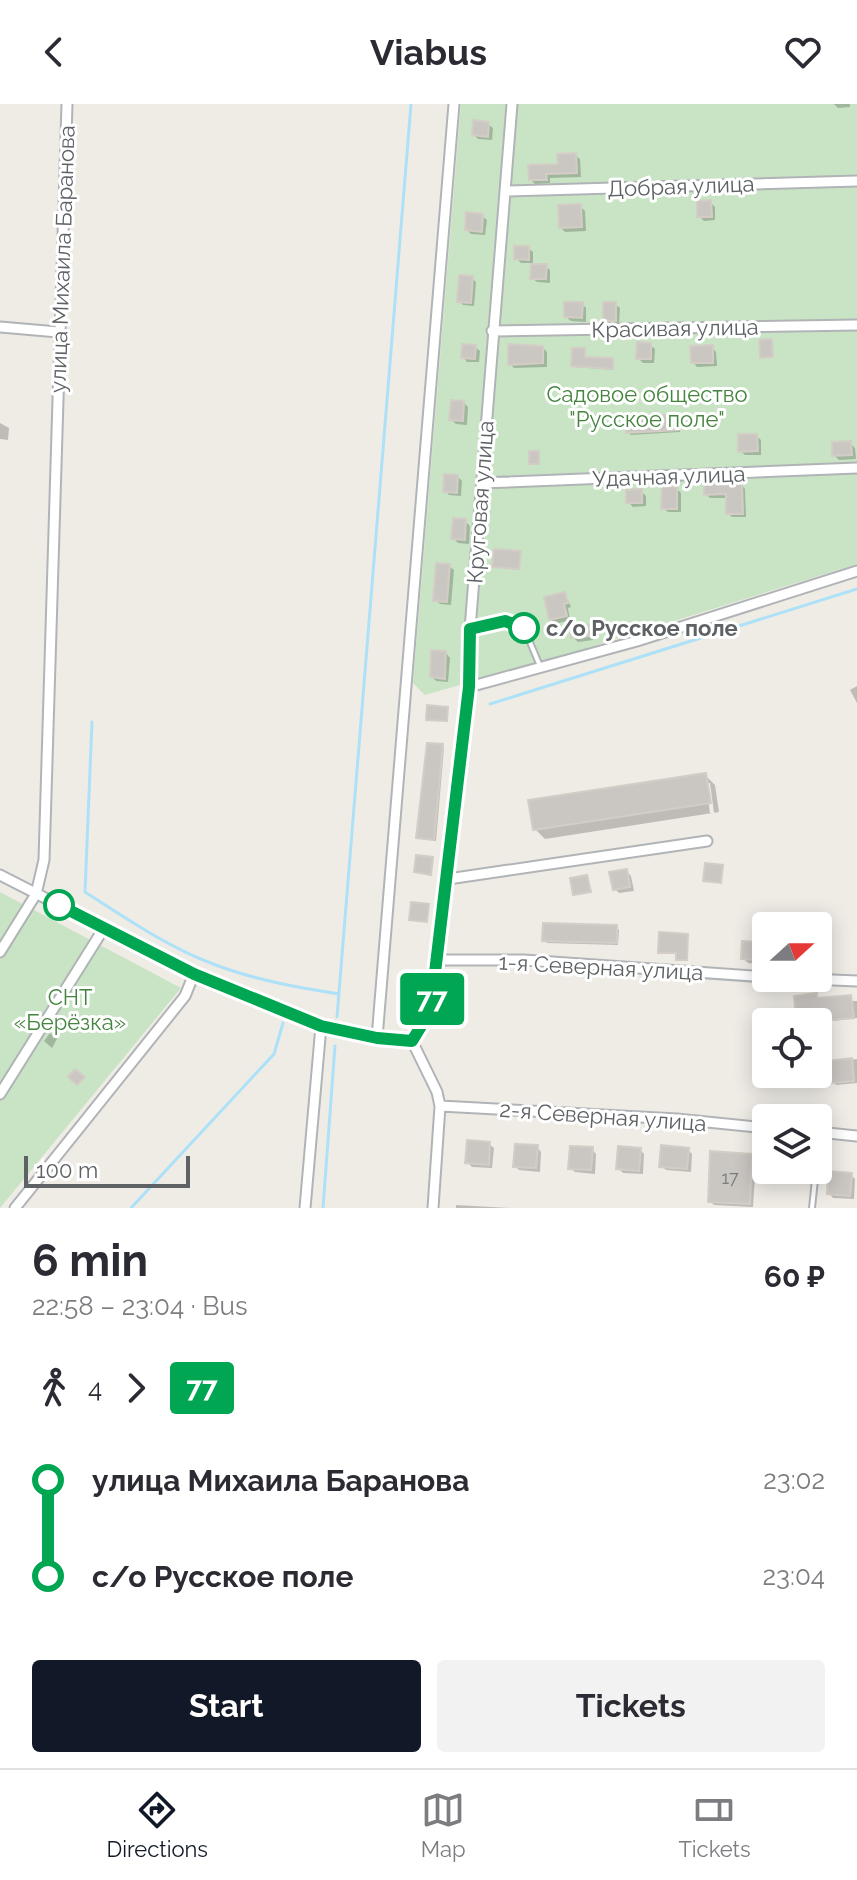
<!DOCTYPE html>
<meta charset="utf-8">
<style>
:root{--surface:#fff;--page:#f2f2f3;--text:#2b2b33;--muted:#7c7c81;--line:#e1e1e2;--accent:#111827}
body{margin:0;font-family:Raleway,sans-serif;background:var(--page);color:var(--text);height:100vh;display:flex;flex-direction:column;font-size:30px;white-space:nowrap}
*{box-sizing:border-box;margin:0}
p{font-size:26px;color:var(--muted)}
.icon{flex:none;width:44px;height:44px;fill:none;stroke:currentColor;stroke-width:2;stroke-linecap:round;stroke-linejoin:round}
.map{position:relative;height:1104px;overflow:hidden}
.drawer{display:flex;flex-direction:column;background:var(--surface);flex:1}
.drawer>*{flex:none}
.badge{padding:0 16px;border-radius:6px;font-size:28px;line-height:52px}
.needle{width:52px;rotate:69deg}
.controls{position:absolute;left:752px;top:808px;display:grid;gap:16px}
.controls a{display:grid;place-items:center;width:80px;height:80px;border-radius:8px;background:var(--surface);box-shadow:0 4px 20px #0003;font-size:40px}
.scale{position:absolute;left:24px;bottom:20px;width:166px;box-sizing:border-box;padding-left:8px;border:4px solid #5e6265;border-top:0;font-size:22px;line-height:28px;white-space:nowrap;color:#5e6265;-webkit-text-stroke:6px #fff;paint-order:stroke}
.map>.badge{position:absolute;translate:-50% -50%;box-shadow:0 0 0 4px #fff}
.legs{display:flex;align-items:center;gap:12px;height:88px;padding:0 32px;font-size:26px}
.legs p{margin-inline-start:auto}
.summary{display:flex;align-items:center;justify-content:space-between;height:136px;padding:0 32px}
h1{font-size:44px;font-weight:700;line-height:60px}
.primary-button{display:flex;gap:16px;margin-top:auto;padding:16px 32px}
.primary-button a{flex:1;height:92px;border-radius:8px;background:var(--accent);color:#fff;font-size:32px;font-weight:700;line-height:92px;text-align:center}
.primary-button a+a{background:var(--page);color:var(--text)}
ul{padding:0 32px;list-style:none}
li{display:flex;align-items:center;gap:28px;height:96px;font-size:30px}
li i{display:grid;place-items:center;width:12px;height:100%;margin:0 10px;background:currentColor}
li i::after{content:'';width:20px;height:20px;margin:-10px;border:6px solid;border-radius:50%;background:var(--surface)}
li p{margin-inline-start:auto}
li:first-child i{background:linear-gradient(#0000 50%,currentColor 0)}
li:last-child i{background:linear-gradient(currentColor 50%,#0000 0)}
header{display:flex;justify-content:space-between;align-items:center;height:104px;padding:0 32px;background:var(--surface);font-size:36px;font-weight:700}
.menu{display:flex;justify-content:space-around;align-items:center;height:112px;border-top:2px solid var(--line);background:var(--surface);font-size:22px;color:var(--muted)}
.menu a{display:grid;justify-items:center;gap:4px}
.menu .on{color:var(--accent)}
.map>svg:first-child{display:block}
.green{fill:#c9e4c5}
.shadow{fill:#0003;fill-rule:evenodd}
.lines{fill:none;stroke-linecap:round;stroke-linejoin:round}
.stream{stroke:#ade1f8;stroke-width:3}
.building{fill:#cac7c3;stroke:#d3cdc5;stroke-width:2}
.lane-casing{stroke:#b1b4b7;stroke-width:8}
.street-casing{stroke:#b1b4b7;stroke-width:13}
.lane{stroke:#fff;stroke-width:4}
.street{stroke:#fff;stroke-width:9}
.line-1-casing{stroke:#fff;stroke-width:18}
.line-1{stroke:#00a651;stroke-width:12}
.stop-1-dot{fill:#fff;stroke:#00a651;stroke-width:4}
.labels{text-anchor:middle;stroke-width:6;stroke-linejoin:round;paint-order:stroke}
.number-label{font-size:18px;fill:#797b7c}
.street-label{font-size:22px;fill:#5e6265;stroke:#fff}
.park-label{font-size:22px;fill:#44843e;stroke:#fff}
.stop-label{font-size:22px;font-weight:bold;fill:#5e6265;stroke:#fff;text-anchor:start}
</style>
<header><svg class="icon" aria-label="back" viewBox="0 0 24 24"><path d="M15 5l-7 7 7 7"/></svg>Viabus<svg class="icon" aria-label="heart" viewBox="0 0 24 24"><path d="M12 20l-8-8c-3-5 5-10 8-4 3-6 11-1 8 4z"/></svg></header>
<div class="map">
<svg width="857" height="1104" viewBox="0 0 857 1104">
<rect width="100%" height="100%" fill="#efece6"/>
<!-- green -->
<path class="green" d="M461 0H857V460L571 549 425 591 413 579Z
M0 788 181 884 0 1104Z"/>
<!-- shadow -->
<path class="shadow" d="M834 0H850V3L838 4Z
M488 20 493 24 492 36 478 35 474 31Z
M575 51 580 55 581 73 550 74V79L535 80 531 76Z
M710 98 715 103V116L704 117 699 112Z
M580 102 585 107 586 127 565 128 561 124Z
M482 112 487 116 485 131 471 130 467 126Z
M528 144 533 148V159H521L516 154Z
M546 162 550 166V179L537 178 532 174Z
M472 174 476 178 474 202 463 201 459 197Z
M582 200 586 204V218L571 217 566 213Z
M615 200 620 204 619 221 610 220 605 216Z
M650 241 655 245 654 259H643L638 254Z
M475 243 480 247 479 258H467L463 253Z
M712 243 716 248 717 262 697 263 693 258Z
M543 244 547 248V263L514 264 510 260Z
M585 246 586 255 612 256 614 266 575 263 573 262Z
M464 299 468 303 467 321 456 320 451 316Z
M677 313 679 316 680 328 631 331 628 328Z
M0 319 9 324 8 336 0 335Z
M756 332 761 336V351H745L740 347Z
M850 339 855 344 856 355 839 356 834 351Z
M458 373 462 377 461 392 449 391 445 387Z
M742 381 745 385 746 413H732L728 409V394H710L706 390Z
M677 385 681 389V408H668L663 404Z
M641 387 646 392V402L633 403 628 398Z
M465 417 470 422 469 440 458 439 453 434Z
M520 449V466L494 462Z
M449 462 454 466 451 501 440 500 435 496Z
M565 490 571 503 568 504 570 516 555 520 551 515Z
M588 524 592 528 593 536 578 538 573 533Z
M446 549 450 554 448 578 436 577 432 573Z
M857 582V599L850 586Z
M442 642 444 644 436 737 421 735 419 733Z
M705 671 715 681 719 708 545 735 535 725ZM706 679H710L714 709H710Z
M626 767 631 772 634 787 619 789 615 785Z
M616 823 619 826 618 841 547 839 544 836Z
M687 832 688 857 680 856 678 850 660 848Z
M759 840 763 845V860L748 859 743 854Z
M816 891 818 896 850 893 852 897H857V914L834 917 832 912 800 915 798 914Z
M50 929 57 935 52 944 44 937Z
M818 955 822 959 857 955V979L836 981 833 976 804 980 800 970H818Z
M489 1040 494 1044 492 1064 472 1063 467 1058Z
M537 1043 541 1048 540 1068 519 1066 515 1062Z
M592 1045 596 1050 595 1070 575 1068 570 1064Z
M640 1045 644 1050 643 1070 623 1069 618 1064Z
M688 1046 692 1050 691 1068 666 1066 661 1062Z
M751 1052 756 1056 753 1103 714 1101 710 1097Z
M851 1071 855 1075 854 1095 833 1094 829 1089Z
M456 1101 512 1104H456Z"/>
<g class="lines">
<!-- stream -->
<path class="stream" d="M490 600 857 485
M92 618 85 788C124 813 165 841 208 858 250 875 295 883 339 890
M337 913 411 0
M131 1104 274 950 283 919
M323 1104 335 942"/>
</g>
<!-- building -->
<path class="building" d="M473 16 489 18 488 33 472 31Z
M576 49 577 69 546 70 547 76H529L528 61 558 60 557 50Z
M711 96 712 113H697V97Z
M581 100 582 123 559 124 558 101Z
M466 108 483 110 482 128 465 126Z
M514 142H529V156L514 155Z
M531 160H547L546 175H530Z
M459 171 473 172 471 199 457 198Z
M564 198H583L582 214 564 213Z
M603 198H616V217H603Z
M772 235 773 253 760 254 759 236Z
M637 238 651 239V255H636Z
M462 240 476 241 475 255 461 254Z
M508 240 543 242V259L508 261Z
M713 241V259H691L690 242Z
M572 244H585V253L613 254V265L571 262Z
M451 296 464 297 463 317 449 316Z
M661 311H677L678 326 626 329V315L661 314Z
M738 330H757L758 347 738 348Z
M851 337 852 351 832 352V338Z
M529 347H539V360H529Z
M444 370 458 371 457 389 443 388Z
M742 379 743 410H726V390L704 391V380Z
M662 382 677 383V405H661Z
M642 385V399H626V386Z
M453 414 466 415 465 436 451 435Z
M494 445 521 447 519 465 492 463Z
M436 459 450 460 447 498 433 497Z
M565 488 568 499 564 500 567 512 549 516 544 493Z
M588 521 589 532 571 534V523Z
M431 546 446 547 445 575 430 573Z
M427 601 448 603 447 617 426 616Z
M427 639 443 640 434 736 416 734Z
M706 669 711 699 533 726 528 696Z
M416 751 433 753 431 771 414 768Z
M705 759 723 761 721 779 703 777Z
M627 765 630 783 613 786 609 768Z
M587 771 591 788 573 791 570 774Z
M411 798 429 800 427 818 409 816Z
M543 819 617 821V839L542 837Z
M659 828 688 830 687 856H676V849H658Z
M742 837 760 838 759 856 741 855Z
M817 889V894L851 891 854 914 831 916 830 911 796 915 794 892Z
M852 954 854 977 832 979 831 975 818 976V958Z
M75 965 85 973 77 981 68 973Z
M467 1036 490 1038 489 1061 465 1059Z
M515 1040 538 1041 536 1064 513 1063Z
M661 1041 689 1044 687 1065 659 1063Z
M570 1042 593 1043 591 1066 568 1065Z
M618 1042 641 1044 639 1067 616 1065Z
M710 1047 752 1050 750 1100 708 1098Z
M828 1067 852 1069 850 1092 827 1090Z"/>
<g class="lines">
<!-- lane casing -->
<g class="lane-casing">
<path id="lane" d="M472 525 505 517 524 524 540 562
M812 1104 816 1066"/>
</g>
<!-- street casing -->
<g class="street-casing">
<path id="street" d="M505 87 857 77
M0 223 58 228
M492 227 857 221
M482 379 857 364
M469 583 637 537 857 467
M0 771 194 870 321 922 377 934 412 937
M448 775 707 737
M0 848 36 790 44 756 67 0
M436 856H524L766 873
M786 874 857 877
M377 934 454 0
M412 937 426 914 432 894 469 583 470 525 512 0
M412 937 437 988 440 1002 433 1104
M0 990 104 824
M440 1002 677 1015 766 1024
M818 1028 857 1032
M15 1104 185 892 194 870
M305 1104 321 922"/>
</g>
<!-- lane -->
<use href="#lane" class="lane"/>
<!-- street -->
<use href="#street" class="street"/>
</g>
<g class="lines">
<!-- line-1 casing -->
<g class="line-1-casing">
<path id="line-1" d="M59 801 194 870 321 922 377 934 412 937 426 914 432 894 469 583 470 525 505 517 524 524"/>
</g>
<!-- line-1 -->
<use href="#line-1" class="line-1"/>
</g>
<!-- markers -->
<g class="stop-1-dot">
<circle cx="524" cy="524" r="14"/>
<circle cx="59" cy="801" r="14"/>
</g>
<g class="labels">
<!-- number labels -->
<g class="number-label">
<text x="730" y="1080">17</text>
</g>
<!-- street labels -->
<g class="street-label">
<text transform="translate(681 82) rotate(-2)" y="8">Добрая улица</text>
<text transform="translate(62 155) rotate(-88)" y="8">улица Михаила Баранова</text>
<text transform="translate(675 224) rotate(-1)" y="8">Красивая улица</text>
<text transform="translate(669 372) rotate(-2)" y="8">Удачная улица</text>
<text transform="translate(480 398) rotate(-86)" y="8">Круговая улица</text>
<text transform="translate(601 863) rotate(3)" y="8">1-я Северная улица</text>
<text transform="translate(603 1012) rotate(4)" y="8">2-я Северная улица</text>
</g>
<!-- park labels -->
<g class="park-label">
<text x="647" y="298">Садовое общество<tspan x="647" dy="25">"Русское поле"</tspan></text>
<text x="70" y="901">СНТ<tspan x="70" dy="25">«Берёзка»</tspan></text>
</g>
<!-- stop labels -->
<g class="stop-label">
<text x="546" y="532">с/о Русское поле</text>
</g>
</g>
</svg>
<div class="controls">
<a><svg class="needle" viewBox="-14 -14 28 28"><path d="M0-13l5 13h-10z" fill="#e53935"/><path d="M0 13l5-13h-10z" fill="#7c7c81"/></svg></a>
<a><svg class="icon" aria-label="locate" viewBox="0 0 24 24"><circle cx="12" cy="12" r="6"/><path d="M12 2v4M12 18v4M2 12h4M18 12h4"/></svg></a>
<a><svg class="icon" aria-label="layers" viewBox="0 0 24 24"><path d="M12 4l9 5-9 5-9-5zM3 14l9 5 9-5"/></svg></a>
</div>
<div class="scale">100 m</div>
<b class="badge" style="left:432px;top:895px;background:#00a651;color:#fff">77</b>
</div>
<section class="drawer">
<div class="summary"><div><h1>6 min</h1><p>22:58 – 23:04 · Bus</p></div><b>60 ₽</b></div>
<div class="legs"><svg class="icon" aria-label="walk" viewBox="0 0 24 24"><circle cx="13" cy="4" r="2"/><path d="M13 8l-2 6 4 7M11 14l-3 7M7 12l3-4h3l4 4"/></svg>4<svg class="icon" aria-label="forward" viewBox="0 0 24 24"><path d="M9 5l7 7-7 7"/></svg><b class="badge" style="background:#00a651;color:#fff">77</b></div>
<ul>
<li><i style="color:#00a651"></i><b>улица Михаила Баранова</b><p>23:02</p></li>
<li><i style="color:#00a651"></i><b>с/о Русское поле</b><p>23:04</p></li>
</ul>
<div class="primary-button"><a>Start</a><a>Tickets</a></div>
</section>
<nav class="menu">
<a class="on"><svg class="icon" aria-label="directions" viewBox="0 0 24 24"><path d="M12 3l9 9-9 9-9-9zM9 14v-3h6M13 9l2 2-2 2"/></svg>Directions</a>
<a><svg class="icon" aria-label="map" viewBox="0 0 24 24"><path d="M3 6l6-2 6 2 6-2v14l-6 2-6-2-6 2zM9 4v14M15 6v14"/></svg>Map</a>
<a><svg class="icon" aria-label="tickets" viewBox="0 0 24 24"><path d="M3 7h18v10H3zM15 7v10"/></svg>Tickets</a>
</nav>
